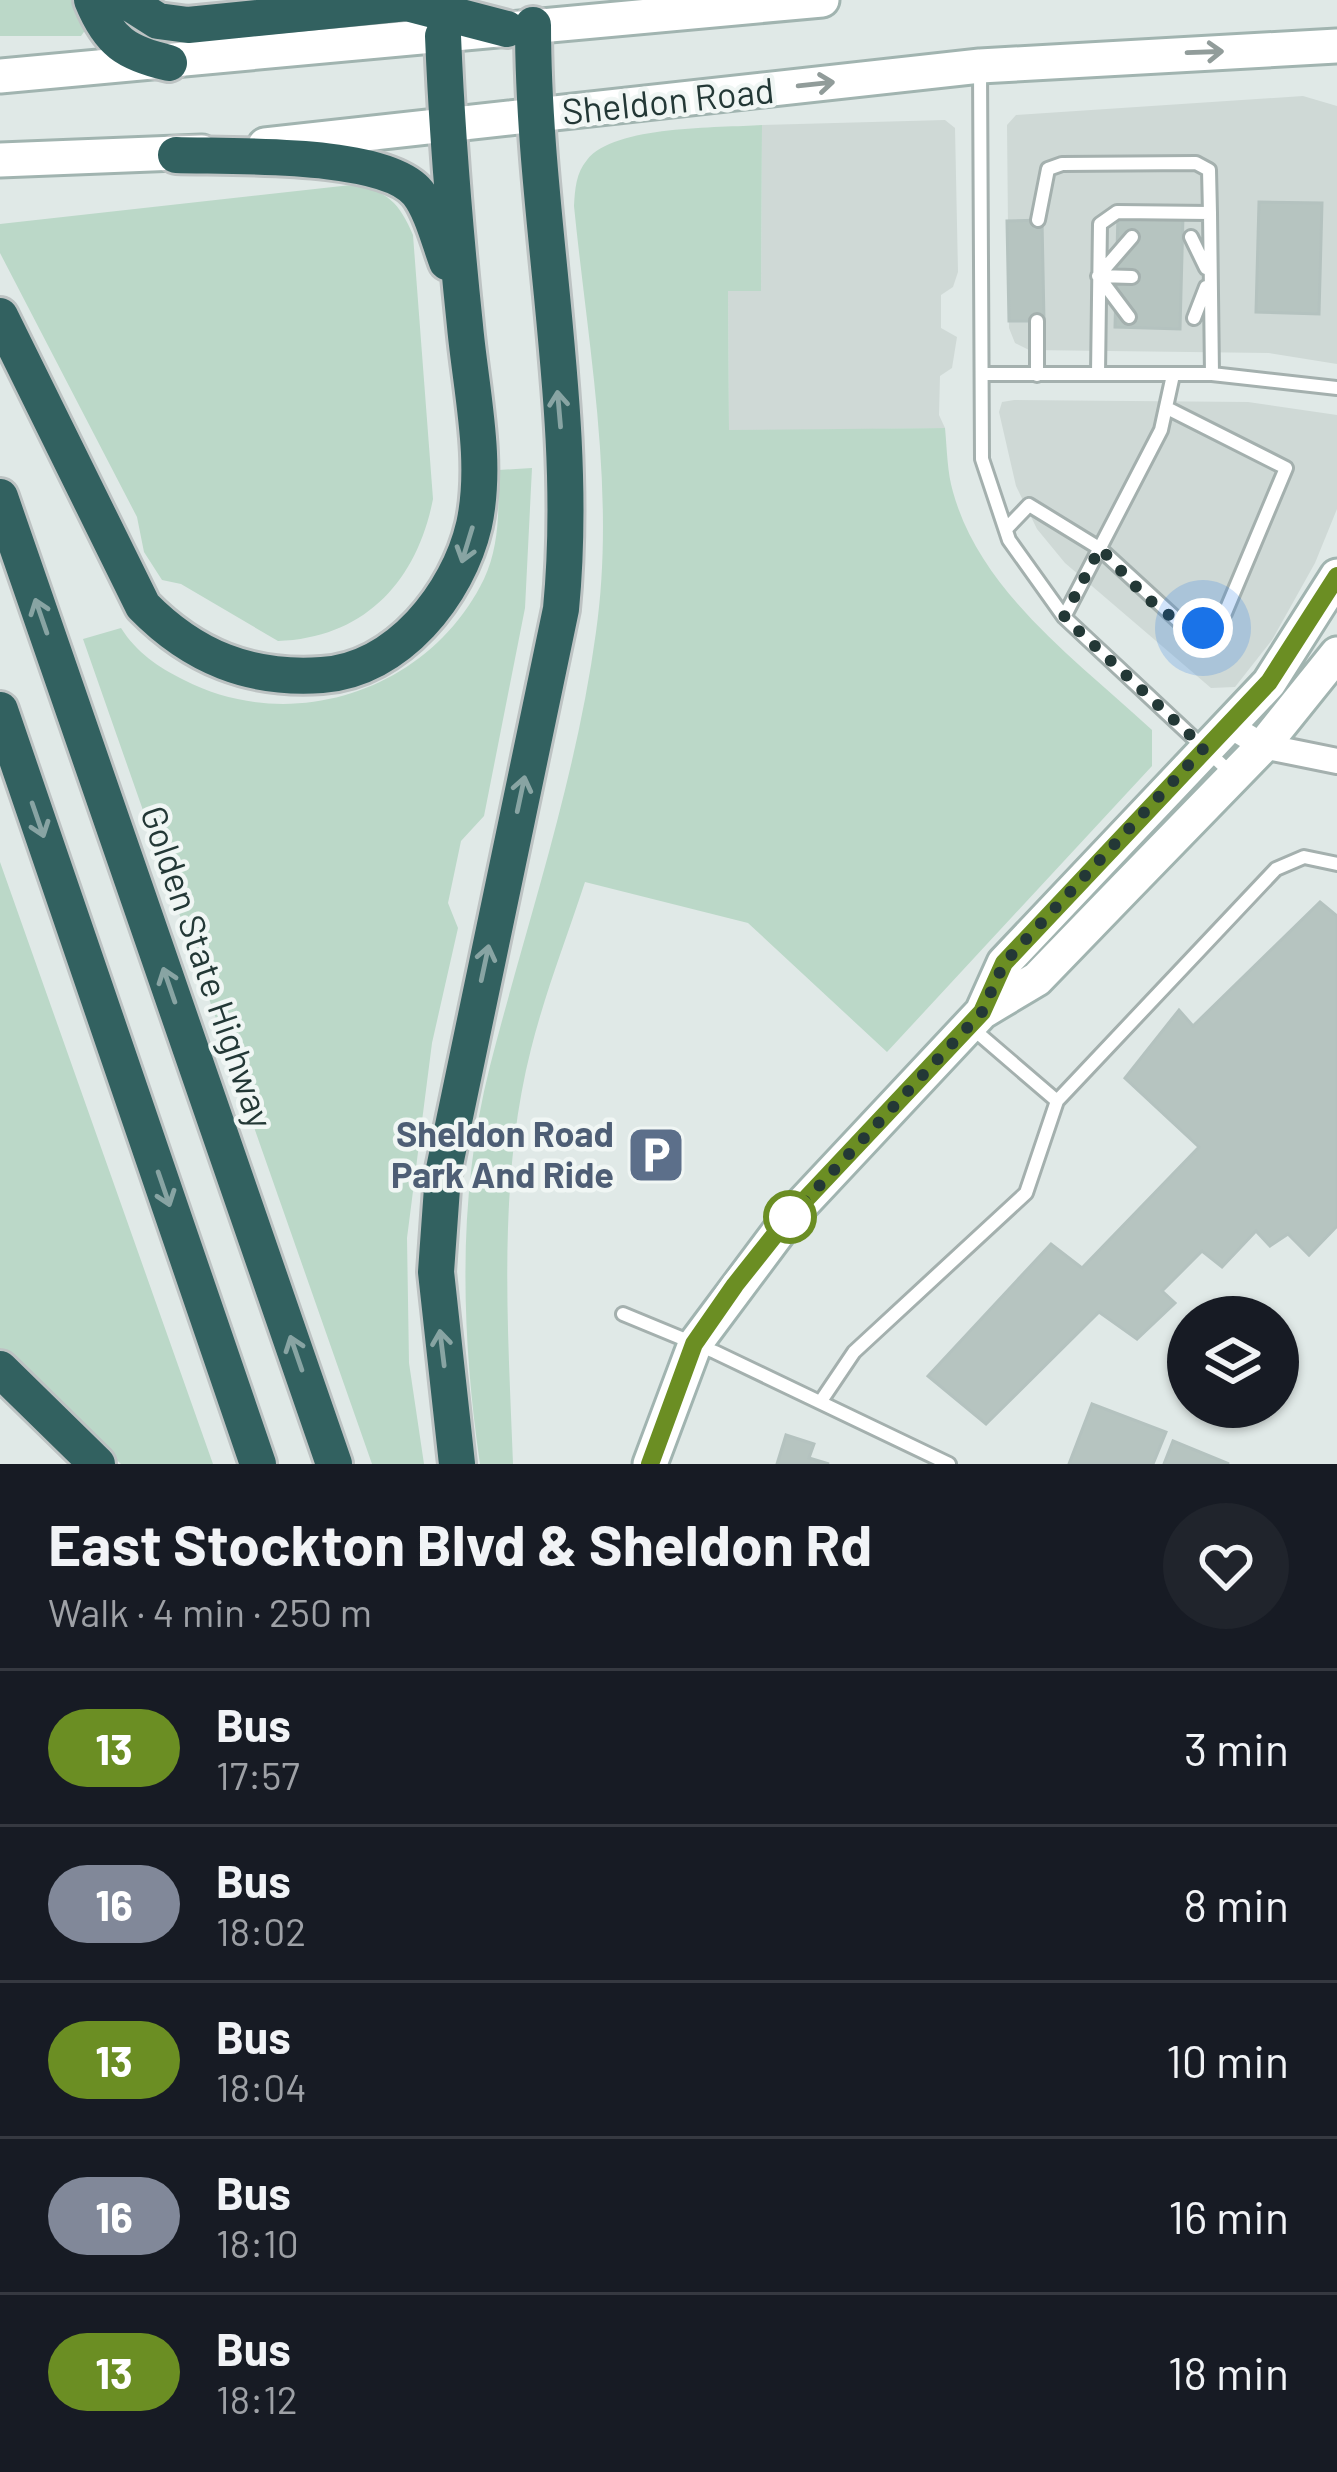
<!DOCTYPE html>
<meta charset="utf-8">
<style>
:root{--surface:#171b24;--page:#20242c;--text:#f1f3f6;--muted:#9ea1a6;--line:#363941}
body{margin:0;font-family:Barlow,sans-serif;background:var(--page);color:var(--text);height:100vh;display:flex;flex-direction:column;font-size:45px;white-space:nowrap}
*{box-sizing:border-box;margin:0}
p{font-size:39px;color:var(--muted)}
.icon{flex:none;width:66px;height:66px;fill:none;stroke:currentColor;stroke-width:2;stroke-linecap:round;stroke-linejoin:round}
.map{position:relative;height:1464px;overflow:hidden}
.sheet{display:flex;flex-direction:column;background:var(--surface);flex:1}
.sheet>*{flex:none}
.badge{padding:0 24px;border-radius:39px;font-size:42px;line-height:78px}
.buttons{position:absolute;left:1167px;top:1296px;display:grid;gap:24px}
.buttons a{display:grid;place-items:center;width:132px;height:132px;border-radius:50%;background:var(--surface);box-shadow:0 3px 9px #0004;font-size:60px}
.you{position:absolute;width:60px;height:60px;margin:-30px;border:9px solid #fff;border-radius:50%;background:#1a73e8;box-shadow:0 0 0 18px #1a73e833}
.map>.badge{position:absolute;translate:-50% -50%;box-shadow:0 0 0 6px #fff}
.round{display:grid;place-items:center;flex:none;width:126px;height:126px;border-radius:63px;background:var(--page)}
.summary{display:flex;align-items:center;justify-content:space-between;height:204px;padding:0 48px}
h1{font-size:57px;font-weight:700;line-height:90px}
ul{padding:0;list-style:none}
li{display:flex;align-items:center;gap:36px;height:156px;padding:0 48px;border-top:3px solid var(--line)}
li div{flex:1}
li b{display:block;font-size:45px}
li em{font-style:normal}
li .badge{min-width:132px;font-weight:700;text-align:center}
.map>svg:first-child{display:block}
.built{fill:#cfd9d6}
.green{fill:#bbd8c8}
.building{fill:#b6c4c0;stroke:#b4c2bf;stroke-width:3}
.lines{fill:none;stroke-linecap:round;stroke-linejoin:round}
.lane-casing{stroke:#a4b0ae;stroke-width:18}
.street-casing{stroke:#a4b0ae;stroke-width:30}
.secondary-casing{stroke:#a1b4b0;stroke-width:39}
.highway-casing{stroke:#bdc3c3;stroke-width:42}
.lane{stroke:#fff;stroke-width:12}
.street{stroke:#fff;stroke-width:24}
.secondary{stroke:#fff;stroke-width:33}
.highway{stroke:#326160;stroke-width:36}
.oneway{stroke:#919c9a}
.oneway2{stroke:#88a4a3}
.line-casing{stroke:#fff;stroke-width:27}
.line{stroke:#6b8e23;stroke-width:18}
.walk{stroke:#233836;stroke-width:12;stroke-dasharray:0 21.6}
.stop-dot{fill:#fff;stroke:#6b8e23;stroke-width:6}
.labels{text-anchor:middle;stroke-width:9;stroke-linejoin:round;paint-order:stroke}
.street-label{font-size:36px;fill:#233836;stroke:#f0f6f4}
.service-label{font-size:36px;font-weight:bold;fill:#4e5e75;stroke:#f0f6f4;text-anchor:end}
</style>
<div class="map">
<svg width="1337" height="1464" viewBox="0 0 1337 1464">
<rect width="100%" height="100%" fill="#e0e9e7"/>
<!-- built -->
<path class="built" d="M1303 96 1337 106V364L1269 353 1029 350 1015 343 1009 328 1007 125 1016 115Z
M945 120 955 128 958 272 953 287 941 295V328L957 337 952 368 940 376 939 415 945 428 729 431 728 291 761 290 762 125Z
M1014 400 1248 402 1337 415V509L1315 563 1272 640 1235 687 1211 688 1065 563 1037 529 1016 486 999 412 1002 402Z"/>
<!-- green -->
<path class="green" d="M0 0H71L86 29 81 36H0Z
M762 125 761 291H728L729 430 945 428C947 448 947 472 953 492 981 593 1079 662 1152 730V766L887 1052 748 923 585 882C567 937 545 993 531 1049 497 1183 508 1328 513 1464H480C461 1333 457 1195 490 1066 527 922 576 780 596 632 616 492 588 346 574 206 575 189 576 173 587 160 614 125 719 128 762 125Z
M351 185C387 189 400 204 413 235L433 499C417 581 365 638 278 641L181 584 162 580 144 552 137 517 0 253V224Z
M532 468 525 608 484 816 461 841 448 903 458 928 432 1043 407 1238 409 1363 424 1464H372L83 639 121 628C137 653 158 667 184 680 293 736 430 690 484 579 500 545 499 506 498 470Z
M0 862 213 1464H121L0 1352Z"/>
<!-- building -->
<path class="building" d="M1259 202 1322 203 1319 314 1256 312Z
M1118 214 1183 216 1180 329 1115 327Z
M1042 220 1044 321H1009L1007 221Z
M1320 902 1337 916V1226L1309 1255 1288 1234 1270 1246 1256 1231 1222 1267 1202 1251 1162 1291 1175 1303 1137 1339 1099 1312 986 1424 928 1376 1051 1244 1082 1268 1199 1147 1125 1078 1179 1010 1193 1026Z
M1092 1404 1166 1432 1153 1464H1069Z
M786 1435 814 1444 809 1458 829 1464H777Z
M1173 1441 1229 1464H1164Z"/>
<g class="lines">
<!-- lane casing -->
<g class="lane-casing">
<path id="lane" d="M980 68 982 459 1009 540 1064 617 1232 774
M1038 220 1048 169 1062 164 1196 163 1209 170 1210 213
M1191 237 1206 268
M1099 275 1132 237
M1098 276 1132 277
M1099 277 1129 317
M1194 318 1206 287
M1037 321V375
M983 374H1212L1337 388
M1098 374 1100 224 1117 212 1210 213 1212 374
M1006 529 1029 505 1099 548 1184 626 1203 627 1225 613 1286 468 1169 409
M1064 617 1161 430 1173 375
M1057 1101 1276 869 1304 857 1337 864
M623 1314 715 1352 949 1464
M821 1401 854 1352 1026 1193 1057 1101 972 1028"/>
</g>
<!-- street casing -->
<g class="street-casing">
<path id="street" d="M1227 724 1263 746 1337 761"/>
</g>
<!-- secondary casing -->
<g class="secondary-casing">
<path id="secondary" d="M0 76 822 0
M265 145 980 66 1337 46
M0 160 202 152
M982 1012 1004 963 1269 683 1337 576
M650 1464 695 1344 789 1218 982 1012 1037 979 1125 888 1263 746 1337 654"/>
</g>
<!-- highway casing -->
<g class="highway-casing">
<path id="highway" d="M92 0C109 42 126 53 169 63
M125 0 158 21 188 25 407 3 507 29
M176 155C230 157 385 151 418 193 432 211 439 241 447 262
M0 316 143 606C193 657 250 680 322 675 398 670 458 594 474 525 488 461 471 391 465 326 455 230 447 133 443 36
M0 497 334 1464
M0 710 258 1464
M0 1369 97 1464
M457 1464 436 1272 443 1174 561 609C580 415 533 220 533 25"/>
</g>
<!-- lane -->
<use href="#lane" class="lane"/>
<!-- street -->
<use href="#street" class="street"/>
<!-- secondary -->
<use href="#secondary" class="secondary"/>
<!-- highway -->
<use href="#highway" class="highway"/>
</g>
<!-- one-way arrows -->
<defs><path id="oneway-shaft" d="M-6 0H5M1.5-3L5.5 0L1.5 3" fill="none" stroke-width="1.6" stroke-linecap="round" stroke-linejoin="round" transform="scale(3)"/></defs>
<g class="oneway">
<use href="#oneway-shaft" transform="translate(1205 52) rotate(-2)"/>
<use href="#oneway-shaft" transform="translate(816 84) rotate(-6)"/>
</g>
<g class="oneway2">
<use href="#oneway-shaft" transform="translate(559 409) rotate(-95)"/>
<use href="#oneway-shaft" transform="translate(467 545) rotate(107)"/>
<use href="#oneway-shaft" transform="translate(41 616) rotate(-109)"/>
<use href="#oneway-shaft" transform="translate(521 794) rotate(-78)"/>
<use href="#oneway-shaft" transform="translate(38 820) rotate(71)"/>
<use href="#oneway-shaft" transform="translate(485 963) rotate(-78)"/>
<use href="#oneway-shaft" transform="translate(169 985) rotate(-109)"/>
<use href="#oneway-shaft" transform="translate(164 1189) rotate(71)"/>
<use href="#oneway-shaft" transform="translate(442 1348) rotate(-97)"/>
<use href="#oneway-shaft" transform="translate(296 1353) rotate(-109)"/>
</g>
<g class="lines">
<!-- line casing -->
<g class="line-casing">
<path id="line" d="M650 1464 694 1344 735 1285 789 1217 982 1012 1004 963 1269 682 1337 576"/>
</g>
<!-- line -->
<use href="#line" class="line"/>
<!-- walk -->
<path class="walk" d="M790 1217 982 1012 1004 963 1204 748 1064 617 1100 548C1128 576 1162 624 1203 628"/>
</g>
<!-- icons -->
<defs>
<g id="parking-square" transform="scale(3)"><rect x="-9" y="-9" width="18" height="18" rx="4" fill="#5c6f8a" stroke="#f0f6f4"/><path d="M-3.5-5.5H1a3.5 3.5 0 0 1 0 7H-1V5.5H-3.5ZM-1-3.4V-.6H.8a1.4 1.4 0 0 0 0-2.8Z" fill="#fff"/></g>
</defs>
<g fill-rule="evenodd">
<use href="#parking-square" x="656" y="1155"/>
</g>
<!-- markers -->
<circle class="stop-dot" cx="790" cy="1217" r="24"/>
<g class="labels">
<!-- street labels -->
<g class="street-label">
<text transform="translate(668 101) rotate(-6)" y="13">Sheldon Road</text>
<text transform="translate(207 967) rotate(71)" y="13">Golden State Highway</text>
</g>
<!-- service labels -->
<g class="service-label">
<text x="614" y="1147">Sheldon Road<tspan x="614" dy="41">Park And Ride</tspan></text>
</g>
</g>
</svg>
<div class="buttons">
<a><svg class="icon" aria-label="layers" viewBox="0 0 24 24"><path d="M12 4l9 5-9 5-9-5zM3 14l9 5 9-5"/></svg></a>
</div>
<div class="you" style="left:1203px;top:628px"></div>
</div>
<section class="sheet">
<div class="summary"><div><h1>East Stockton Blvd &amp; Sheldon Rd</h1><p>Walk · 4 min · 250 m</p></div><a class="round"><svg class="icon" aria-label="heart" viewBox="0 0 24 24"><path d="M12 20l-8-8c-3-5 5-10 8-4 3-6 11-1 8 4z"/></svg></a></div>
<ul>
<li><span class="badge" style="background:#6b8e23;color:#fff">13</span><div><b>Bus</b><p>17:57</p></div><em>3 min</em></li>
<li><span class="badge" style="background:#818899;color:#fff">16</span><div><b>Bus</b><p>18:02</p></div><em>8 min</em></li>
<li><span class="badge" style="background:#6b8e23;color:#fff">13</span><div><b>Bus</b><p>18:04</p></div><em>10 min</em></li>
<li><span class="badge" style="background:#818899;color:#fff">16</span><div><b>Bus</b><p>18:10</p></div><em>16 min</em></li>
<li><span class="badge" style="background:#6b8e23;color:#fff">13</span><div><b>Bus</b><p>18:12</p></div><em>18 min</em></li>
</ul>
</section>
